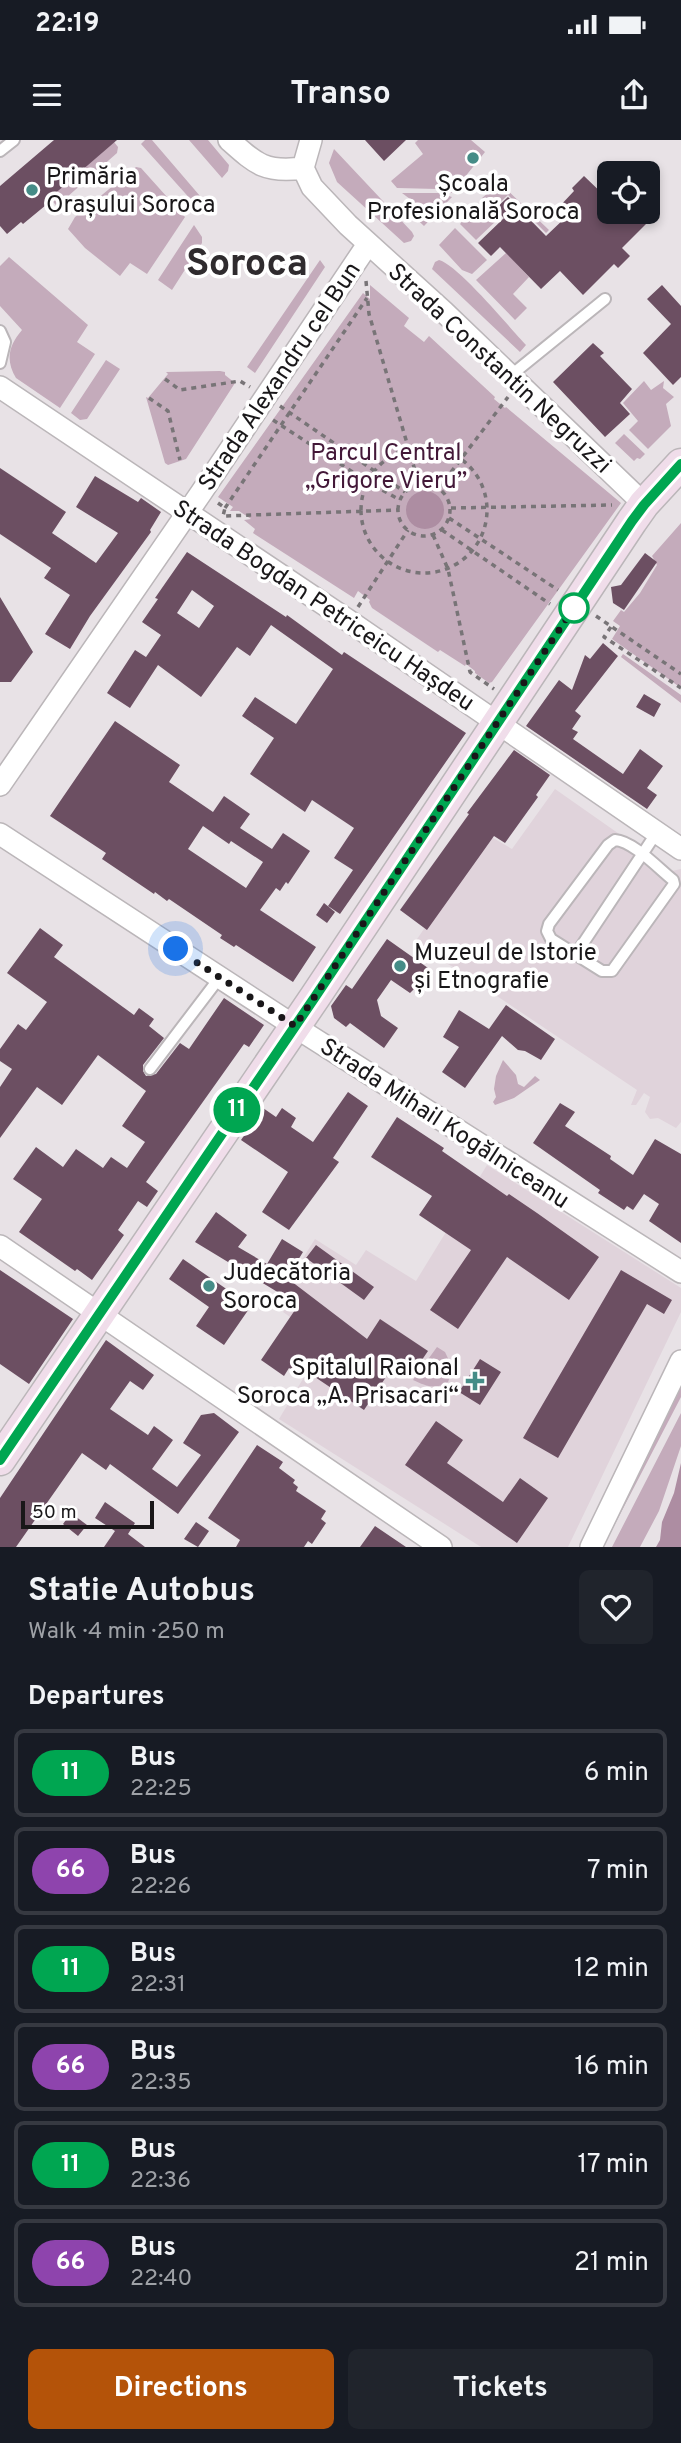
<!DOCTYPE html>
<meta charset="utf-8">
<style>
:root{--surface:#171b24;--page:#20242c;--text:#f1f3f6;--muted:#9ea1a6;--line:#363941;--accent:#b45309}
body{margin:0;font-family:Overpass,sans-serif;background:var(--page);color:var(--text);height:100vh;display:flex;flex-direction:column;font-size:26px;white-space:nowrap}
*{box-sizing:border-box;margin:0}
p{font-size:23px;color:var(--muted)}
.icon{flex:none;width:38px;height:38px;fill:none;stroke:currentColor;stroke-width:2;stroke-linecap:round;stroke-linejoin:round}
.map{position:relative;height:1407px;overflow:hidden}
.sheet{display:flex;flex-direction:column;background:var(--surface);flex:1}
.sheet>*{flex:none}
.badge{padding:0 14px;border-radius:23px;font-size:24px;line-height:46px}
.tools{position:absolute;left:597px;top:21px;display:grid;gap:14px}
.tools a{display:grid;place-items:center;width:63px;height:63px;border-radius:10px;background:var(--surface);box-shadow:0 4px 10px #0003;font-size:35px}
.scale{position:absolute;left:21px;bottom:18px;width:133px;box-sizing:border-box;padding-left:7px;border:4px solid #191719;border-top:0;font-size:19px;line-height:24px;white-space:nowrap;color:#191719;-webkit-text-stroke:5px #fff;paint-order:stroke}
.you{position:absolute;width:35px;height:35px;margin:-18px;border:5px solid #fff;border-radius:50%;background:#1a73e8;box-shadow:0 0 0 10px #1a73e833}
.map>.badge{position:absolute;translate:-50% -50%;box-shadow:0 0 0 4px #fff}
h2{padding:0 28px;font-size:26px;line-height:63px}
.round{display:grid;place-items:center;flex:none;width:74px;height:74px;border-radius:10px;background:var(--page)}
.headline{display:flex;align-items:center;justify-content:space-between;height:119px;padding:0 28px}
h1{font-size:33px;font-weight:700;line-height:52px}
.button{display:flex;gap:14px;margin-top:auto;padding:14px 28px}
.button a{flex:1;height:80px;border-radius:10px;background:var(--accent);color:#fff;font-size:28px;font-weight:700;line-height:80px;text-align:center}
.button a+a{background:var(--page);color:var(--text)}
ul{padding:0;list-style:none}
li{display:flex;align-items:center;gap:21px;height:88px;margin:0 14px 10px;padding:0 14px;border:4px solid var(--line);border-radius:10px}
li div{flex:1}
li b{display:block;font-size:26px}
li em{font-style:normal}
li .badge{min-width:77px;font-weight:700;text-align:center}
.status{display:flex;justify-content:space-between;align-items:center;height:49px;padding:0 35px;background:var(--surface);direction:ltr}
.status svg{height:19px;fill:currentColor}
header{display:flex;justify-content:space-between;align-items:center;height:91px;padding:0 28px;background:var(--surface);font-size:32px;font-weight:700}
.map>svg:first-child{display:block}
.built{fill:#e0d3db}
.green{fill:#c4abbb}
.water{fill:#ad8da2}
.building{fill:#6c4f62;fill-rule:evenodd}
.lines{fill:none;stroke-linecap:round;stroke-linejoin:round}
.lane-casing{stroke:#bbb6b9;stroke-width:14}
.street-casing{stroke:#bbb6b9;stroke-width:24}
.secondary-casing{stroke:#bbb6b9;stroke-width:33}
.path{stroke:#787477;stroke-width:3.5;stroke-dasharray:5 5;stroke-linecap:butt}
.lane{stroke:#fff;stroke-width:10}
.street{stroke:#fff;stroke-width:21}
.secondary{stroke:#f0ddea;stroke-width:30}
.line-casing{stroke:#fff;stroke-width:16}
.line{stroke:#00a651;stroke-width:10}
.walk{stroke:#191719;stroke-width:7;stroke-dasharray:0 12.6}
.poi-dot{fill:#458c87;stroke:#fff;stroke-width:2.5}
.stop-dot{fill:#fff;stroke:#00a651;stroke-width:3.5}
.labels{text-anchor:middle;stroke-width:7;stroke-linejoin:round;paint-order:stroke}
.poi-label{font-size:24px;fill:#191719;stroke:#fff;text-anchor:start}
.street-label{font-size:24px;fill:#191719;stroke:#fff}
.park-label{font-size:24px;fill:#431838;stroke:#fff}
.town-label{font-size:38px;font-weight:bold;fill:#2f2b2e;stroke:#fff}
</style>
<div class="status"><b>22:19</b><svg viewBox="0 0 49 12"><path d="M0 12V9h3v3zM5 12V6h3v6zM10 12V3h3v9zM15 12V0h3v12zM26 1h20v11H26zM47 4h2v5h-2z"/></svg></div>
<header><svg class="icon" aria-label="menu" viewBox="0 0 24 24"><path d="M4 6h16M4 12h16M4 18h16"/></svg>Transo<svg class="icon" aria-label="share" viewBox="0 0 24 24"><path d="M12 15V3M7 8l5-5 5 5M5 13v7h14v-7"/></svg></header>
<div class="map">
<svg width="681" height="1407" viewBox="0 0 681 1407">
<rect width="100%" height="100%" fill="#e8e2e6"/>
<!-- built -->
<path class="built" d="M555 649 672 731 681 729V982L676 988 658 978 650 979 645 972 650 957 644 953 636 965H631L637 950 455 828 413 805 488 695 512 709Z
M487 1025 681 1148V1172L568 1407H481L279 1279 325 1202 283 1172 290 1161 280 1155 315 1099 356 1125 366 1110 416 1141Z"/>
<!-- green -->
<path class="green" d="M145 0H152L200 56 193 62 141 4Z
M189 0H208L229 25 228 31 222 38Z
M418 0H471L485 12 452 53 437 49 397 48 391 41 423 14 415 3Z
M114 2 118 7 117 13 58 65H56L49 58Z
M334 9 412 92 414 96 411 101 404 103 337 42 329 23Z
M136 27 141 28 185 77 147 134 130 123 120 136 85 108 68 89 75 77Z
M500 43 549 90 546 93 508 55 493 69 482 58Z
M402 53H438L452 57 424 86 404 67 410 59Z
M478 63 496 81 476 100 460 84Z
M194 85 202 97V103L172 150 158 140Z
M455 88 487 120 472 134 462 130 439 105Z
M506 113 529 137 513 154 527 168 515 180 476 140Z
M9 117 88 185 77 202 95 214 60 268 16 238C5 220 9 205 22 190L0 166V126Z
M320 120 325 127 255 233 247 227Z
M439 120C458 125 510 188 526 205L520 212 432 129 435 122Z
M370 145 409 178 404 186 424 202 429 196 495 257 494 259 505 268 506 267 621 363 492 542 489 543 475 533V531L466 524 465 526 440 510 438 512 372 468 369 462 370 460 358 451 354 458 253 393 255 389 244 380 251 379 239 371H230L233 367 218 357 363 153 370 159Z
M106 220 120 229 87 279 80 280 71 273Z
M220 231 225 232V235L235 243 186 319 168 325 165 323 146 257 148 258 168 234 166 232Z
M644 241 651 250 664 241 663 248 674 257 666 264 671 286 648 309 629 290 638 281 623 263Z
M624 294 645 314 640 319 637 318 634 321 615 303Z
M681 383V548L612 499 620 486 613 481 621 470 624 472 640 453 657 425 652 416Z
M623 514 681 555V563L621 517Z
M503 920 516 935 518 944 524 947 535 936 540 940 514 958 495 965 493 962 496 957 494 949 496 936Z
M437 1207 445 1212 453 1229 448 1242C435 1250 426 1246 413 1240Z
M681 1231V1257L603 1407H595Z
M681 1273V1306L659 1371 640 1407H612Z"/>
<!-- water -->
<path class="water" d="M406 370a19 19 0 1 1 38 0a19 19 0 1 1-38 0Z
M681 1323V1407H656L660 1400 662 1382 674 1353Z"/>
<!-- building -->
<path class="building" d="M54 0H117L44 63 46 65 23 84 21 82 7 94 0 86V46Z
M365 0H406L384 21Z
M584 36 609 60V72H638L648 82 622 108 630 116 618 128 614 124 583 155 560 131 541 149 500 107 491 116 478 103 504 78 495 69 508 57 546 96 566 77 558 68 574 51 572 48Z
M662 145 681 166V237L673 245 643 213 671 184 647 159Z
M593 203 604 213 600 216 632 249 620 263 630 274 605 297 553 242Z
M0 328 66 372 52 393 96 423 118 393 76 367 95 336 138 362 141 358 161 372 150 390 151 392 90 476 70 509 45 494 70 455 44 438 51 428 0 394Z
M187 412 286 477 287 475 342 515 344 512 466 593 340 774 328 766 353 730 334 718 354 688 312 660 305 672 250 634 274 598 242 576 255 557 296 584 333 529 271 485 250 516 237 507 201 557 158 525 130 568 107 553 135 510 146 517 161 495 142 482 158 459 155 458ZM192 450 214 466 199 488 177 473Z
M645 413 657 422 624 470 613 463 611 447 621 445Z
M0 457 33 512 11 542H0Z
M603 503 618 516 575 571 581 576 572 589 578 592 573 599 623 634 640 609 663 626 647 648 657 655 647 669 526 586 559 540 572 550 585 515 590 519Z
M644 554 661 564 654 577 636 567Z
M115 581 180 625 169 642 213 672 224 656 250 674 240 688 272 709 283 693 310 711 288 744 286 742 280 751 276 748 260 770 316 807 293 842 236 805 234 807 220 798 222 795 169 759 167 761 155 752 154 754 102 719 106 713 50 676ZM203 686 229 704 231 701 263 722 246 748 188 709Z
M514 610 550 635 536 655 538 657 505 703 494 696 427 790 400 770 469 674 467 673Z
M324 763 335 772 327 783 316 775Z
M40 788 63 805 54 817 134 875 139 868 154 879 149 886 164 898 143 925V931L146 936 156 934 180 903 189 909 224 858 264 885 249 907 244 904 146 1042 158 1051 147 1067 138 1061 118 1090 124 1095 92 1140 77 1129 75 1131 19 1092 42 1059 13 1039 36 1007 63 1027 76 1009 103 1028 111 1017 127 1028 145 1002 122 986 146 951 98 915 62 965 37 947 0 998V947L12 929 0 921V909L18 884 26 890 47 862 7 833Z
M387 799 428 828 424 834 430 838 421 852 415 848 410 853 391 840 377 860 381 876 398 888 384 908 350 883 346 887 334 878 331 866 346 845 352 849Z
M506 865 555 899 541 920 525 911 518 910 502 896 465 948 442 932 459 907 443 897 459 870 489 889Z
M348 952 368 966 333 1018 339 1022 289 1090 262 1072 288 1032 241 1000 263 968 276 977 282 968 296 978 291 987 313 1002Z
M560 963 575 972 565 986 611 1016 610 1019 633 1035 655 999 681 1014V1103L649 1081 659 1064 644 1054 633 1070 627 1066 624 1070 598 1053 600 1050 533 1003Z
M397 977 444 1008 442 1011 507 1056 509 1054 537 1073 599 1117 569 1160 507 1117 458 1189 430 1170 471 1110 419 1075 432 1056 371 1017Z
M216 1072 247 1095 238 1107 267 1124 282 1099 303 1112 287 1138 367 1199 380 1179 428 1211 411 1236 394 1225 364 1270 303 1229 300 1235 289 1228 284 1236 261 1220 295 1170 290 1166 294 1162 195 1102Z
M316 1105 374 1147 364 1160 306 1118Z
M183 1119 251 1166 224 1205 196 1186 209 1167 169 1139Z
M0 1130 73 1179 29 1244 0 1224Z
M621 1130 672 1160 664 1174 647 1164 558 1318 523 1298Z
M106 1200 154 1235 143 1250 130 1241 110 1269 148 1295 154 1286 173 1300 152 1329 177 1347 201 1315 183 1303 201 1275 214 1273 239 1292 178 1374 110 1324 106 1330 82 1313 16 1407H0V1358Z
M480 1219 501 1232 480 1265 459 1252Z
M436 1281 463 1300 447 1323 503 1362 520 1338 548 1358 517 1403 405 1325Z
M257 1305 283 1322 279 1328 295 1340 293 1343 298 1347 296 1351 326 1371 321 1379 326 1383 312 1404 308 1401 304 1407H236L240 1400 208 1378Z
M105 1362 135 1383 128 1394 145 1407H104L115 1391 95 1378Z
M71 1373 87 1385 78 1396 63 1384Z
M196 1382 209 1391 198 1407 184 1399Z
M375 1386 406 1407H360Z"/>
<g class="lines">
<!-- lane casing -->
<g class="lane-casing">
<path id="lane" d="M0 11 14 0
M0 191 5 202 0 223
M510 236 605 159
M615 700C633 701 659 729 673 740L674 744 612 831H602L551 799 547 791 549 784 608 705Z
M576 814 657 692
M150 929 220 837"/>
</g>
<!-- street casing -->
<g class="street-casing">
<path id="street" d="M229 0C256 24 265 33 303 28
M303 28 312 47 348 85 444 172 644 364
M303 28 311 0
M0 247 349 481 681 709
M0 645 201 353 368 104
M0 694 308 895 681 1132
M0 1106 441 1407
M591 1407 681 1221"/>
</g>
<!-- secondary casing -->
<g class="secondary-casing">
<path id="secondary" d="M0 1320 315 857 632 381 644 364 681 324"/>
</g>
<!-- path -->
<path class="path" d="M366 141 369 174 419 344
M165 239 180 250 240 241 250 247
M149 258 168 271 180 320
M280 266 405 352
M273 280 368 342 400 360
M361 370a63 63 0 1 1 126 0a63 63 0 1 1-126 0Z
M398 370a26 26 0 1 1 52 0a26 26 0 1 1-52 0Z
M439 348 508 257
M218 363 225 368 223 376 398 370
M225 368 367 158
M451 368 612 365
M449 378 558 450
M442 390 550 464
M433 395 448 429 470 532 494 549
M358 467 408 390
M596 476 681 534
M611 487 604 497 681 548"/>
<!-- lane -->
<use href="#lane" class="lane"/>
<!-- street -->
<use href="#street" class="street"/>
<!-- secondary -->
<use href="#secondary" class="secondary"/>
</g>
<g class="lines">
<!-- line casing -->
<g class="line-casing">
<path id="line" d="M0 1320 315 857 632 381 644 365 681 324"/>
</g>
<!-- line -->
<use href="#line" class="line"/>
<!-- walk -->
<path class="walk" d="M176 809 295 886 577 463 574 468"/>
</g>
<!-- markers -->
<g class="poi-dot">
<circle cx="473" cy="18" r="7"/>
<circle cx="32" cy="50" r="7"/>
<circle cx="400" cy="826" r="7"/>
<circle cx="209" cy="1146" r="7"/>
<path d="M471.5 1230.5h7v7h7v7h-7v7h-7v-7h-7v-7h7z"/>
</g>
<circle class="stop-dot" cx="574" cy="468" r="14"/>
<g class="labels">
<!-- poi labels -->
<g class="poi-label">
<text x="46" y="44">Primăria<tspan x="46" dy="28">Orașului Soroca</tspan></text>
<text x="473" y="51" text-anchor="middle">Școala<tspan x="473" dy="28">Profesională Soroca</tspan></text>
<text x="414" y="820">Muzeul de Istorie<tspan x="414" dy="28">și Etnografie</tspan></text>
<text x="223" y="1140">Judecătoria<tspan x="223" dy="28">Soroca</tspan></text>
<text x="459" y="1235" text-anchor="end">Spitalul Raional<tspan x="459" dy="28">Soroca „A. Prisacari“</tspan></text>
</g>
<!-- street labels -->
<g class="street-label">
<text transform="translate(500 228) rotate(43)" y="8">Strada Constantin Negruzzi</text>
<text transform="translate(279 236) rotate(-56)" y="8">Strada Alexandru cel Bun</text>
<text transform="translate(324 465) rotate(34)" y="8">Strada Bogdan Petriceicu Hașdeu</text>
<text transform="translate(445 983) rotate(33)" y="8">Strada Mihail Kogălniceanu</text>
</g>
<!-- park labels -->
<g class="park-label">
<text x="386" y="320">Parcul Central<tspan x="386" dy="28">„Grigore Vieru”</tspan></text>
</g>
<!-- town labels -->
<g class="town-label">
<text x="247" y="135">Soroca</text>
</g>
</g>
</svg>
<div class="tools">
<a><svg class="icon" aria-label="locate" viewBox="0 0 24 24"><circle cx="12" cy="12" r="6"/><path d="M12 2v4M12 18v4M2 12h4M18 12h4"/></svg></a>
</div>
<div class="scale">50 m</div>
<div class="you" style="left:176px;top:809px"></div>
<b class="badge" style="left:237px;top:970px;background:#00a651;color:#fff">11</b>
</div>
<section class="sheet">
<div class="headline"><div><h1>Statie Autobus</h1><p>Walk · 4 min · 250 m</p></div><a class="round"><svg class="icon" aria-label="heart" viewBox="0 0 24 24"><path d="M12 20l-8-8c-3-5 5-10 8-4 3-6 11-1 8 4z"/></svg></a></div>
<h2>Departures</h2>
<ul>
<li><span class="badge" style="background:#00a651;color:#fff">11</span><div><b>Bus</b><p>22:25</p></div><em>6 min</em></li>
<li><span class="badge" style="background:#8e44ad;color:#fff">66</span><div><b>Bus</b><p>22:26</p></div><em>7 min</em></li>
<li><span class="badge" style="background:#00a651;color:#fff">11</span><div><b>Bus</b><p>22:31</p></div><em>12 min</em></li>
<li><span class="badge" style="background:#8e44ad;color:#fff">66</span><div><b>Bus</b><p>22:35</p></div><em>16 min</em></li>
<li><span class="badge" style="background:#00a651;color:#fff">11</span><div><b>Bus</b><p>22:36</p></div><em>17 min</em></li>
<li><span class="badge" style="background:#8e44ad;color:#fff">66</span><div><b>Bus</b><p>22:40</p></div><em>21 min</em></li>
</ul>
<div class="button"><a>Directions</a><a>Tickets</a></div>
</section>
